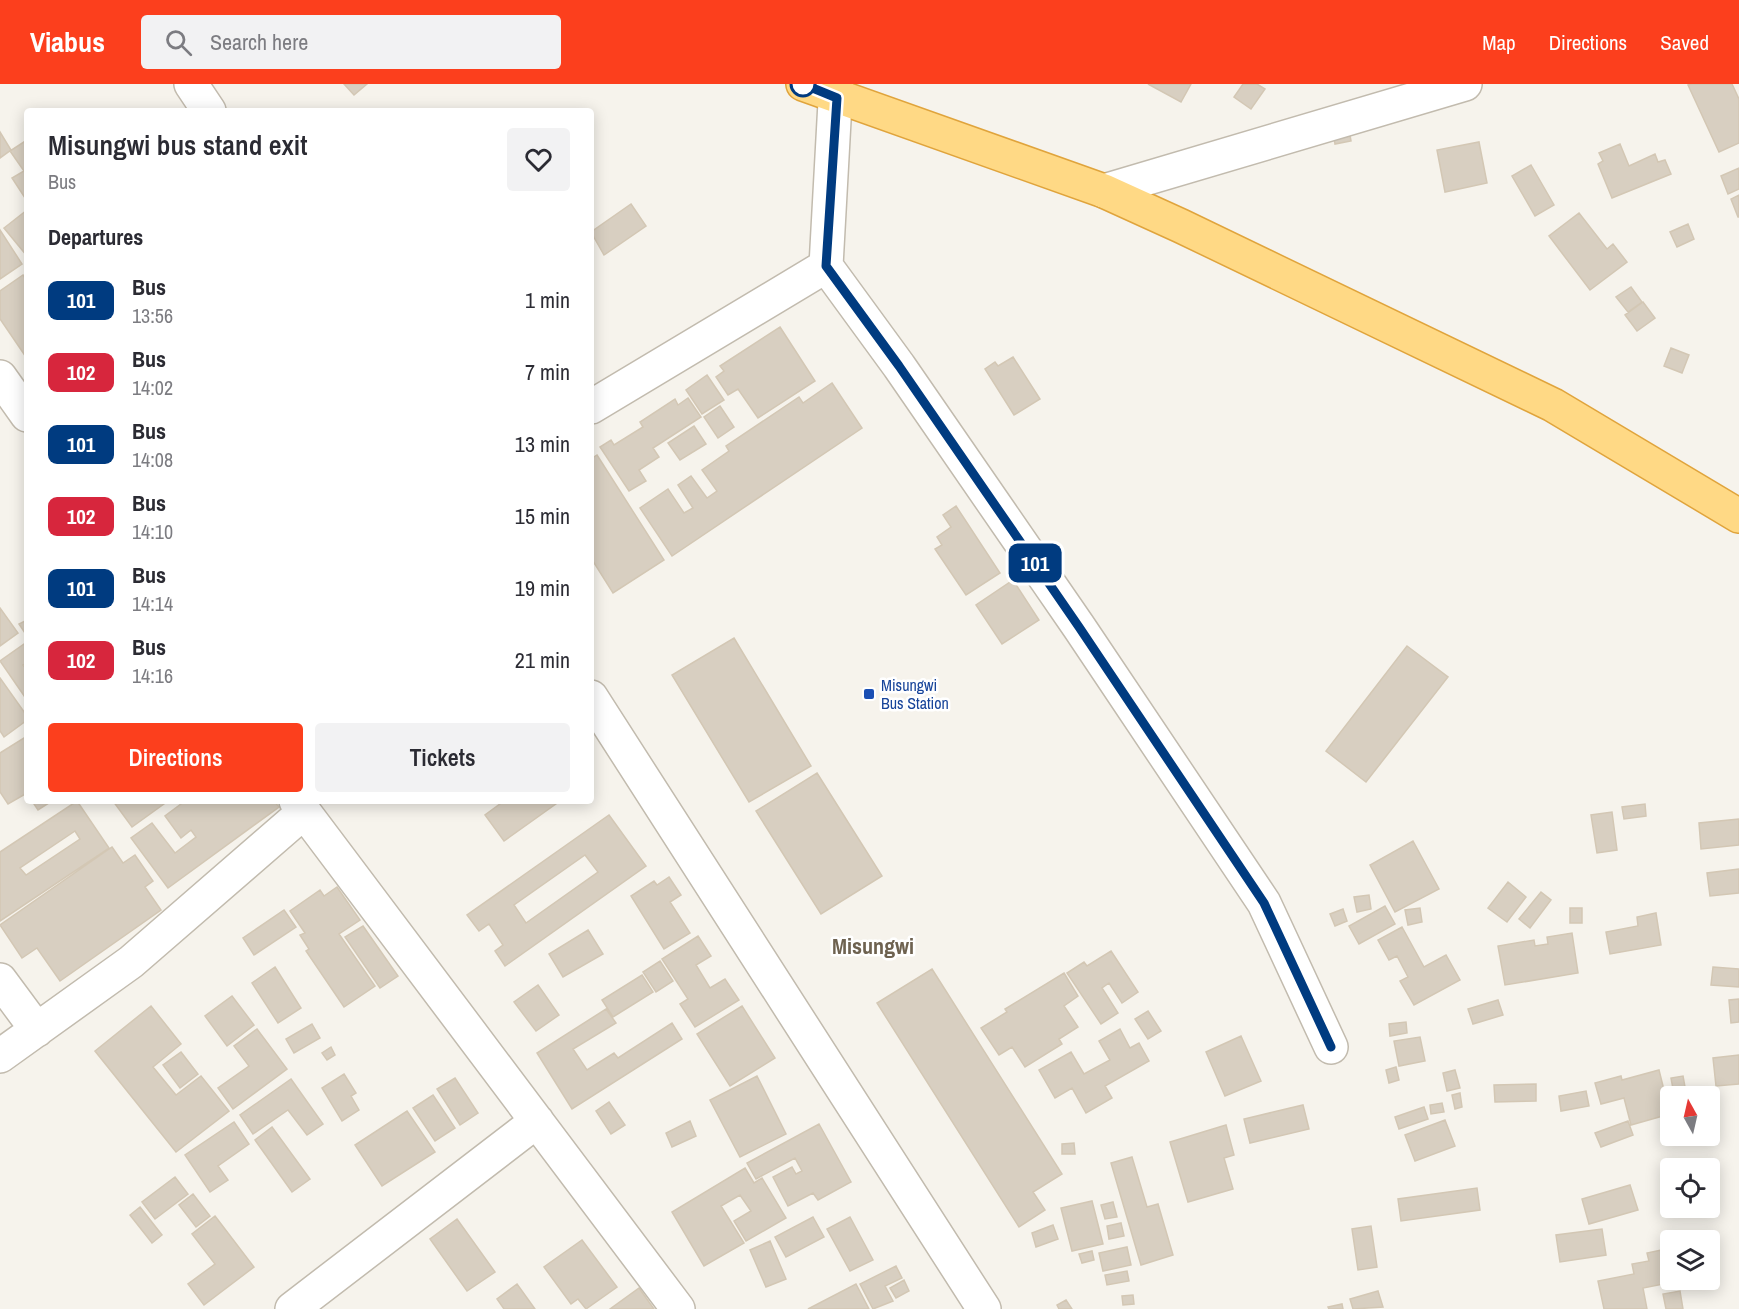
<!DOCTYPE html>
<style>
:root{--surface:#fff;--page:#f2f2f3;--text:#2b2b33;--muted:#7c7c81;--accent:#fc3f1d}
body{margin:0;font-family:"Archivo Narrow",sans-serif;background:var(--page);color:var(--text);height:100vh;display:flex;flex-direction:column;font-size:22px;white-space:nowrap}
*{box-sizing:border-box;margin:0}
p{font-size:20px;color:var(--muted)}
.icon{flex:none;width:33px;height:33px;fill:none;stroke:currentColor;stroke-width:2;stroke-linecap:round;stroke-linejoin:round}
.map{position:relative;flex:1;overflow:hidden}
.drawer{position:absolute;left:24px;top:24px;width:570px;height:696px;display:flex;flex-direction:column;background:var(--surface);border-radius:6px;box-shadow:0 3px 15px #0003}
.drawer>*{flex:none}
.badge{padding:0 12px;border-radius:9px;font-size:21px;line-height:39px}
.needle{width:39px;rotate:352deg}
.controls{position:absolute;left:1660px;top:1002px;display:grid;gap:12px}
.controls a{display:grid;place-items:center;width:60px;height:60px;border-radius:6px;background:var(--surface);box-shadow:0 3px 15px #0003;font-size:30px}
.map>.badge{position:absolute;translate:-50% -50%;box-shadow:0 0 0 3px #fff}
h2{padding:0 24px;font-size:22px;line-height:54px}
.round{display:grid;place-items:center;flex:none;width:63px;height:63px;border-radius:6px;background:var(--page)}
.head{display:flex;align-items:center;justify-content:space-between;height:102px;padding:0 24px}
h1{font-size:28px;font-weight:600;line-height:45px}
.primary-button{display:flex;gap:12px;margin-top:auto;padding:12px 24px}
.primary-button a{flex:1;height:69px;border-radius:6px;background:var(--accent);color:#fff;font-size:24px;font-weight:600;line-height:69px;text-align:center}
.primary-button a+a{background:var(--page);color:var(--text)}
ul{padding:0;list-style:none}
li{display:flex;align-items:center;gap:18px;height:72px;padding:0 24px}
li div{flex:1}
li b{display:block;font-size:22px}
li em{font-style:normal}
li .badge{min-width:66px;font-weight:700;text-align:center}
header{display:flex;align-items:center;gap:36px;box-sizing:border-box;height:84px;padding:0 30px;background:var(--accent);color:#fff}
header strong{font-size:28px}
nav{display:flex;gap:33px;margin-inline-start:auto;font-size:21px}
.search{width:420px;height:54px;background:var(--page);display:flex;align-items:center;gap:15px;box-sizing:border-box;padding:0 21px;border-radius:6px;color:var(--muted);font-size:22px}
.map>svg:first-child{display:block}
.building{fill:#d8cfc1;stroke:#d3c7b4;stroke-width:1.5;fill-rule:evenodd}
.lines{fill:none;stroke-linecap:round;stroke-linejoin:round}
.minor-casing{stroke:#c2bbae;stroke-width:36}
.tertiary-casing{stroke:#c2bbae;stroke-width:36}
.trunk-casing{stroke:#e0a43c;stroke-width:36}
.minor{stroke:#fff;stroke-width:33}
.tertiary{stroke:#fff;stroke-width:33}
.trunk{stroke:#ffd985;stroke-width:33}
.line-casing{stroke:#fff;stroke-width:14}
.line{stroke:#003b80;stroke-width:9}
.stop-dot{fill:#fff;stroke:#003b80;stroke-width:3}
.transit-dot{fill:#1a4fb4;stroke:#fff;stroke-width:2}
.labels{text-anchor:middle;stroke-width:5;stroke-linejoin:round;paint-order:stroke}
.transit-label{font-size:16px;fill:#164399;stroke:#fff;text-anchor:start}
.district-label{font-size:22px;font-weight:bold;fill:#6e6250;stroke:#fff}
</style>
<header>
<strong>Viabus</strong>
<div class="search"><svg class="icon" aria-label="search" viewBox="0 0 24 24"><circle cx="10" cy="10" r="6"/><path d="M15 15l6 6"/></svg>Search here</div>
<nav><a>Map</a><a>Directions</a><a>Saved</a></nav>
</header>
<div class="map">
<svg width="1739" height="1225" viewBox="0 0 1739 1225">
<rect width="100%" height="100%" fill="#f6f3ec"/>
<!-- building -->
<path class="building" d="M344 0H367L354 11Z
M1148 0H1191L1181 18Z
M1243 0H1257L1265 5 1251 25 1234 13Z
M1691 0H1732L1739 15V59L1719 68 1688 1Z
M1348 40 1351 57 1335 60 1332 42Z
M0 48 11 66 0 74Z
M27 56V117L12 94 24 87 10 67Z
M1479 58 1487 99 1445 108 1437 66Z
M1620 60 1629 82 1655 70 1658 78 1665 76 1671 90 1612 114 1598 80 1603 77 1599 69Z
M1531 81 1554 121 1535 132 1512 92Z
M1739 84V105L1728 110 1721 92Z
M1739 111V133H1738L1731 115Z
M631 120 646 142 604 171 591 148Z
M27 126V172L4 144Z
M1579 129 1607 165 1613 160 1627 178 1590 206 1549 152Z
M1688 140 1694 155 1677 163 1670 148Z
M0 146 22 180 0 195Z
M23 191 27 197 26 273 0 235V207Z
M1631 203 1642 218 1628 228 1616 213Z
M1643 218 1655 234 1637 247 1625 231Z
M780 243 815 297 758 334 738 305 728 311 716 293 724 287 720 282Z
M1671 264 1689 271 1682 289 1664 282Z
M1013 273 1040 315 1014 331 985 285 995 278 998 282Z
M707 291 724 316 702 330 686 306Z
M832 299 862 344 672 472 640 424 668 405 684 429 693 424 678 401 691 392 707 414 717 407 702 386 729 367 726 362 799 313 803 319Z
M688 314 701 333 653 364 659 373 639 386 646 397 629 407 600 363 611 356 614 361 643 343 640 338 675 315 678 321Z
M720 322 734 343 718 354 704 333Z
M694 342 706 360 680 376 668 359Z
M597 371 664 476 613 509 591 474V375Z
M956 422 1000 489 966 511 935 465 942 461 937 453 951 443 943 431Z
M1013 496 1039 536 1002 560 976 521Z
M0 524 18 549 0 562Z
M27 536V548L25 549 19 540Z
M734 554 811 682 749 718 672 591Z
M27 558V579L23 581 27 586V616L0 577Z
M1407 562 1448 593 1366 698 1326 667Z
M0 594 27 632V636L4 653 0 647Z
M27 652V709L8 720 0 708V669Z
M817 689 882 792 821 830 756 727Z
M32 717H52L38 726Z
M77 717 109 764 0 837V768ZM75 747 80 755 26 791 20 784Z
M113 717H168L132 743Z
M185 717H274L279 723 168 804 131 754 152 739 175 769 196 753 191 746 181 754 165 732Z
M504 717H560L504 757 485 731Z
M1645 720 1646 732 1624 735 1622 723Z
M1612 728 1617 766 1597 769 1591 731Z
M609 731 646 782 505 882 495 867 503 861 489 840 479 847 467 831ZM585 771 598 788 526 839 514 821Z
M1739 735V761L1701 765 1699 739Z
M1413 757 1439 805 1395 828 1370 781Z
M112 763 123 779 135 771 153 797 145 803 161 826 60 897 37 864 22 874 0 841Z
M1739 785V809L1710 812 1707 789Z
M669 793 681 811 670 818 690 849 664 865 631 812 654 797 657 801Z
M1508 798 1526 813 1507 838 1488 824Z
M337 803 360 836 339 850 375 902 344 923 306 867 309 865 300 851 305 849 290 827 320 806 324 812Z
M1541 808 1551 816 1530 844 1519 835Z
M1369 811 1371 825 1357 828 1354 813Z
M1385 822 1395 840 1359 860 1349 842Z
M1420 824 1422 838 1408 841 1405 826Z
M1570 824H1582V839H1570Z
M1343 825 1347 837 1335 842 1330 830Z
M284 826 296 843 254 871 243 854Z
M1656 829 1661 861 1610 870 1606 848 1638 842 1637 833Z
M363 842 398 892 380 904 345 853Z
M1402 843 1424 883 1446 871 1460 896 1414 921 1400 897 1408 893 1397 872 1389 876 1378 856Z
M588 846 603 870 563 893 549 870Z
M1572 849 1578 889 1505 901 1498 862 1534 856 1535 862 1548 860 1547 853Z
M698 852 711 872 696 881 710 904 725 895 739 916 695 943 680 920 688 915 662 875Z
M1111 867 1138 908 1122 919 1109 899 1102 904 1118 929 1101 940 1067 889 1084 878 1087 882Z
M660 877 673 897 656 908 643 888Z
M275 883 301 924 278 939 252 899Z
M1713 883 1739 885V903L1711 901Z
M932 885 1062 1090 1033 1108 1045 1126 1019 1143 877 919Z
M1064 889 1078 912 1064 922 1078 943 1059 955 1062 960 1025 983 1012 963 999 971 981 944 1007 928 1005 925Z
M642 891 653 908 613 933 602 916Z
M538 901 559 931 536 947 514 918Z
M232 912 254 941 227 962 205 932Z
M1739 915V938L1731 939 1729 916Z
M1498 916 1503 931 1473 940 1468 925Z
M151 922 181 960 153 983 176 1011 201 992 229 1027 176 1068 95 967Z
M742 922 775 974 730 1002 697 950Z
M606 925 616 939 573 965 587 986 614 969 618 974 672 939 682 955 572 1025 537 969Z
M1148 927 1161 947 1148 955 1135 935Z
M1406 938 1407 949 1390 952 1389 940Z
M312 940 320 954 294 969 286 955Z
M257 945 287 985 233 1025 218 1004 249 982 234 962Z
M1120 945 1130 964 1139 959 1149 977 1105 1002 1112 1014 1086 1029 1072 1004 1055 1014 1039 986 1071 968 1084 990 1110 976 1099 957Z
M1241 952 1261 997 1225 1012 1206 968Z
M1420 953 1425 977 1399 982 1394 957Z
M331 963 335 971 327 976 322 969Z
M181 968 198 990 180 1004 163 981Z
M1739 971V1000L1716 1002 1713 974Z
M1396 983 1399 996 1389 999 1386 986Z
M1455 986 1460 1004 1447 1007 1443 989Z
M1659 986 1670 1030 1631 1041 1624 1014 1601 1020 1595 999 1621 992 1622 996Z
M344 990 356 1009 351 1012 359 1026 342 1037 322 1004Z
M757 992 786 1050 740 1073 710 1016Z
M1683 992 1685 1003 1673 1005 1671 994Z
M455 994 478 1029 460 1041 437 1005Z
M291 995 323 1040 307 1051 288 1026 253 1050 240 1031Z
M1536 1000V1017L1495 1018 1494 1001Z
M1586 1007 1589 1022 1561 1027 1559 1012Z
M1460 1009 1462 1023 1455 1025 1452 1011Z
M433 1011 455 1044 435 1057 413 1024Z
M609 1018 625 1041 611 1050 596 1027Z
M1442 1019 1444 1028 1431 1030 1430 1021Z
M1303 1021 1309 1045 1250 1059 1244 1035Z
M1424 1023 1428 1035 1399 1045 1395 1033Z
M407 1027 435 1068 382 1102 355 1061Z
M1445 1036 1455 1062 1415 1077 1405 1051Z
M690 1037 696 1052 672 1063 666 1049Z
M1628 1037 1633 1051 1601 1063 1595 1049Z
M234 1038 249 1060 218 1082 228 1096 210 1108 185 1071Z
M819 1040 851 1098 818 1116 813 1109 788 1122 773 1093 792 1083 796 1090 802 1087 795 1074 756 1095 747 1079Z
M1226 1041 1234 1071 1224 1074 1233 1105 1188 1118 1170 1058Z
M272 1043 310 1095 292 1108 255 1056Z
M1074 1059 1075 1070H1062V1060Z
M1132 1073 1147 1123 1158 1120 1173 1171 1141 1181 1111 1079Z
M745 1084 754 1099 762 1094 786 1134 746 1157 734 1137 751 1127 740 1111 721 1122 744 1159 704 1182 672 1128Z
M175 1093 188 1110 155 1135 142 1118Z
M1630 1101 1638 1126 1589 1140 1582 1115Z
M1477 1104 1480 1126 1401 1137 1398 1115Z
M193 1110 210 1132 196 1143 179 1121Z
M1092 1117 1103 1160 1072 1167 1061 1124Z
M1113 1118 1117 1133 1105 1135 1101 1121Z
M140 1123 162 1151 152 1159 130 1131Z
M215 1132 254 1183 204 1221 188 1200 215 1180 192 1150Z
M813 1133 824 1153 786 1173 775 1153Z
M850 1133 873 1176 850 1187 827 1145Z
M457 1135 495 1188 467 1207 430 1155Z
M1121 1139 1124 1152 1109 1155 1107 1142Z
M1053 1141 1058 1155 1036 1163 1032 1149Z
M1371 1142 1377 1183 1358 1186 1352 1145Z
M1602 1145 1606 1171 1560 1178 1556 1151Z
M582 1156 617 1203 586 1225 578 1215 571 1220 544 1183Z
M770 1157 786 1195 766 1203 750 1166Z
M1127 1163 1131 1181 1103 1187 1099 1169Z
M1671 1164V1196H1683L1643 1204 1647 1225H1604L1598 1197 1634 1190 1632 1180 1649 1177 1647 1169Z
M1092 1167 1094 1176 1082 1179 1079 1170Z
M896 1182 902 1194 885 1202 893 1217 873 1225 860 1200Z
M1127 1187 1129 1197 1107 1201 1105 1191Z
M904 1196 909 1207 896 1214 890 1204Z
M517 1200 535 1225H504L497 1215Z
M856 1200 869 1225H808Z
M639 1204 654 1225H610Z
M1378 1207 1383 1223 1353 1225 1350 1215Z
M1680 1207 1683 1225H1666L1663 1210Z
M1133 1211 1134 1220 1123 1221 1122 1212Z
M1066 1216 1072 1225H1059L1057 1221Z
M1342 1220 1343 1225H1329L1328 1223Z"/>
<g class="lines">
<!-- minor casing -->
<g class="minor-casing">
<path id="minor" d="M1104 107 1465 0
M826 182 899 282 1079 543 1264 819 1331 963
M0 293 27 331
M591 323 826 182 836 0
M296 717 678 1225
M0 896 37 946
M0 972 131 878 304 728
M292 1225 537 1037"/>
</g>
<!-- tertiary casing -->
<g class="tertiary-casing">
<path id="tertiary" d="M191 0 209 27
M591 613 984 1225"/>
</g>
<!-- trunk casing -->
<g class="trunk-casing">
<path id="trunk" d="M803 0 1104 107 1181 142 1553 321 1739 432"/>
</g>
<!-- minor -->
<use href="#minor" class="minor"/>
<!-- tertiary -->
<use href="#tertiary" class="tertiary"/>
<!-- trunk -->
<use href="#trunk" class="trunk"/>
</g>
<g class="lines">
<!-- line casing -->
<g class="line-casing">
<path id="line" d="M803 0 837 14 826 182 899 282 1079 543 1264 819 1331 963"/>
</g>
<!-- line -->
<use href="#line" class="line"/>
</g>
<!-- markers -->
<circle class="stop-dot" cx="803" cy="0" r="12"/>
<rect class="transit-dot" x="863" y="604" width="12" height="12" rx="3"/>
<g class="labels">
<!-- transit labels -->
<g class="transit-label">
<text x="881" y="607">Misungwi<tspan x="881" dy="18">Bus Station</tspan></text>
</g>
<!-- district labels -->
<g class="district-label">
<text x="873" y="870">Misungwi</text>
</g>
</g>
</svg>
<div class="controls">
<a><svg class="needle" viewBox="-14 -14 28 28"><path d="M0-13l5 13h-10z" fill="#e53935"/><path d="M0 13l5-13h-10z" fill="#7c7c81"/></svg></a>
<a><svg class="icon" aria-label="locate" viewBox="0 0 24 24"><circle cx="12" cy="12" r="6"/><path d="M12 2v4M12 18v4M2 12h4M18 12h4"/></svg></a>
<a><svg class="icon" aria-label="layers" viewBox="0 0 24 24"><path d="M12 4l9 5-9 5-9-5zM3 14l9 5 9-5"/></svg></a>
</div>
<b class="badge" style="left:1035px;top:479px;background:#003b80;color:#fff">101</b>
<section class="drawer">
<div class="head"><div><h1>Misungwi bus stand exit</h1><p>Bus</p></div><a class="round"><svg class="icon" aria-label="heart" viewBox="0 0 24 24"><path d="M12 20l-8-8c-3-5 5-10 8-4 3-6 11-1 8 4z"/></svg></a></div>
<h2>Departures</h2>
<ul>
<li><span class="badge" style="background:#003b80;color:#fff">101</span><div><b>Bus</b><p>13:56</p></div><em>1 min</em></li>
<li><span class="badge" style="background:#d7263d;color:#fff">102</span><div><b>Bus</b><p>14:02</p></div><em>7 min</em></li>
<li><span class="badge" style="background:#003b80;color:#fff">101</span><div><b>Bus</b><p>14:08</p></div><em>13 min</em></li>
<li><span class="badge" style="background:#d7263d;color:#fff">102</span><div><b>Bus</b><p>14:10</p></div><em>15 min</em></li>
<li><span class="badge" style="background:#003b80;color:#fff">101</span><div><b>Bus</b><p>14:14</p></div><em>19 min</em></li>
<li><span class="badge" style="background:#d7263d;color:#fff">102</span><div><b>Bus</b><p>14:16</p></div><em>21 min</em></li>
</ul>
<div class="primary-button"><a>Directions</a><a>Tickets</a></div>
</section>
</div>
